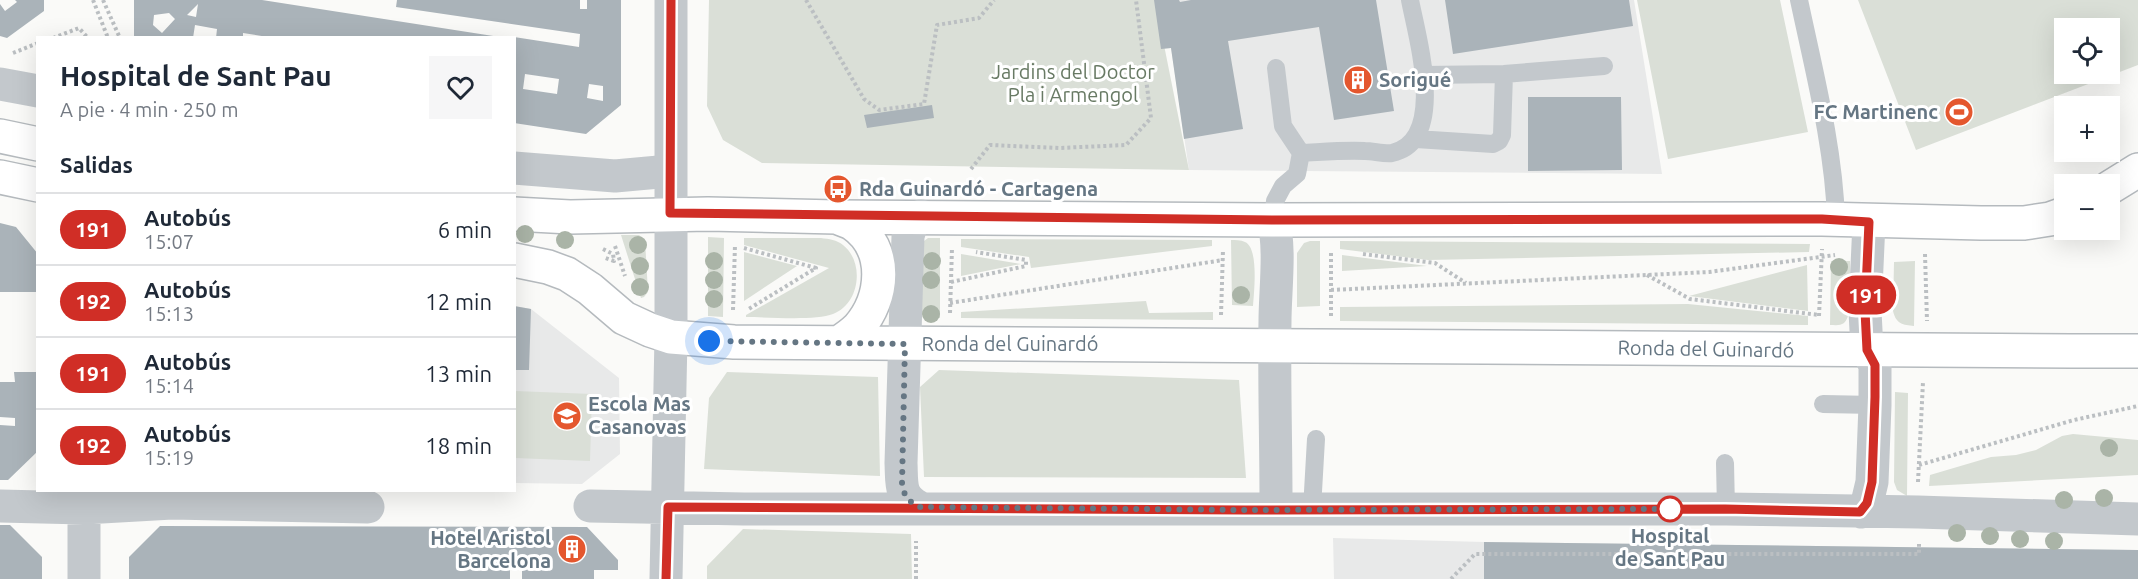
<!DOCTYPE html>
<html lang="es">
<meta charset="utf-8">
<style>
:root{--surface:#fff;--page:#f6f6f7;--text:#1f2937;--muted:#747a83;--line:#e0e1e3}
body{margin:0;font-family:Ubuntu,sans-serif;background:var(--page);color:var(--text);height:100vh;display:flex;flex-direction:column;font-size:22px;white-space:nowrap}
*{box-sizing:border-box;margin:0}
p{font-size:20px;color:var(--muted)}
.icon{flex:none;width:33px;height:33px;fill:none;stroke:currentColor;stroke-width:2;stroke-linecap:round;stroke-linejoin:round}
.map{position:relative;flex:1;overflow:hidden}
.details{position:absolute;left:36px;top:36px;width:480px;height:456px;display:flex;flex-direction:column;background:var(--surface);border-radius:0px;box-shadow:0 6px 24px #0002}
.details>*{flex:none}
.badge{padding:0 12px;border-radius:20px;font-size:21px;line-height:39px}
.controls{position:absolute;left:2054px;top:18px;display:grid;gap:12px}
.controls a{display:grid;place-items:center;width:66px;height:66px;border-radius:0px;background:var(--surface);box-shadow:0 6px 24px #0002;font-size:30px}
.you{position:absolute;width:30px;height:30px;margin:-15px;border:4px solid #fff;border-radius:50%;background:#1a73e8;box-shadow:0 0 0 9px #1a73e833}
.map>.badge{position:absolute;translate:-50% -50%;box-shadow:0 0 0 3px #fff}
h2{padding:0 24px;font-size:22px;line-height:54px}
.round{display:grid;place-items:center;flex:none;width:63px;height:63px;border-radius:0px;background:var(--page)}
.headline{display:flex;align-items:center;justify-content:space-between;height:102px;padding:0 24px}
h1{font-size:28px;font-weight:700;line-height:45px}
ul{padding:0;list-style:none}
li{display:flex;align-items:center;gap:18px;height:72px;padding:0 24px;border-top:2px solid var(--line)}
li div{flex:1}
li b{display:block;font-size:22px}
li em{font-style:normal}
li .badge{min-width:66px;font-weight:700;text-align:center}
.map>svg:first-child{display:block}
.built{fill:#e8e9e9}
.green{fill:#dadfd7;fill-rule:evenodd}
.building{fill:#aab3b9;fill-rule:evenodd}
.lines{fill:none;stroke-linecap:round;stroke-linejoin:round}
.primary-casing{stroke:#b5babe;stroke-width:36}
.path{stroke:#bbbfc2;stroke-width:4;stroke-dasharray:3 3;stroke-linecap:butt}
.service{stroke:#c3c8cc;stroke-width:18}
.minor{stroke:#c3c8cc;stroke-width:33}
.tertiary{stroke:#c3c8cc;stroke-width:33}
.primary{stroke:#fff;stroke-width:33}
.tree{fill:#aab4a7}
.line-casing{stroke:#fff;stroke-width:14}
.line{stroke:#d02e26;stroke-width:9}
.walk{stroke:#657683;stroke-width:6;stroke-dasharray:0 10.8}
.stop-dot{fill:#fff;stroke:#d02e26;stroke-width:3}
.labels{text-anchor:middle;stroke-width:6;stroke-linejoin:round;paint-order:stroke}
.park-label{font-size:20px;fill:#687a64;stroke:#fff}
.poi-label{font-size:20px;font-weight:bold;fill:#657683;stroke:#fff;text-anchor:start}
.street-label{font-size:20px;fill:#657683;stroke:#fff}
.stop-label{font-size:20px;font-weight:bold;fill:#657683;stroke:#fff}
</style>
<div class="map">
<svg width="2138" height="579" viewBox="0 0 2138 579">
<rect width="100%" height="100%" fill="#fafaf8"/>
<!-- built -->
<path class="built" d="M1154 0H1634L1662 174 1189 170 1171 48 1161 49Z
M515 306 531 309 619 378 620 454 582 484 515 483Z
M1333 538 1484 542 2138 550V579H1334Z"/>
<!-- green -->
<path class="green" d="M709 0H1155L1189 170 762 163 723 140 707 106Z
M1637 0H1780L1808 132 1668 159Z
M1858 0H2138V65L1916 150ZM2064 28H2109V74H2064Z
M621 235H639L645 240 648 292 644 297 641 298Z
M708 237 724 238 723 317 708 316Z
M744 238H821C829 239 837 240 843 245 865 262 860 304 833 314 816 321 767 317 746 317V315L829 268 744 245Z
M928 238H940V318H930L921 314 924 241Z
M961 239 1212 240V246L1031 268 1029 257 961 247Z
M1231 240C1235 240 1241 240 1245 242 1259 248 1254 292 1253 306L1232 305Z
M1310 241H1320V306L1297 307V253L1304 243Z
M1340 241 1810 244 1809 252 1428 260 1340 249Z
M744 252 797 266 744 301Z
M961 254 1021 264 961 276Z
M1342 255 1427 266 1342 271Z
M1831 261H1850C1850 275 1854 314 1844 323 1840 326 1835 325 1830 325Z
M1915 261 1914 326C1903 325 1896 324 1893 311L1894 262Z
M1807 265 1808 311 1689 296Z
M1146 301 1149 313 1213 312V320L961 318V312Z
M1688 304 1808 316V325L1340 321V307Z
M939 370 1239 380 1246 478 924 477 920 387Z
M727 372 878 377 880 476 704 469 709 398Z
M515 391 592 394 590 461 515 458Z
M1895 392 1908 393 1907 496 1897 490 1894 482Z
M2073 434 2138 440V475L1929 486 1930 475 1991 457 2016 455 2036 450 2062 436Z
M743 529 911 534 912 579H707V566Z"/>
<!-- building -->
<path class="building" d="M15 0H44V11L7 38 0 36V4L5 11 17 2Z
M134 0H262L506 38H274L243 33V38H216L217 29 195 25 193 38H134ZM198 4 196 17 187 15ZM169 13 175 19 162 33 153 25 154 15Z
M397 0H580V9H587V0H621V105L586 134 514 123V37L579 47 580 34 396 7ZM525 74 559 79 557 94 523 89ZM589 84 603 86V101L587 98Z
M1154 0H1179L1180 2 1191 0H1376L1394 111 1334 120 1319 27 1228 41 1243 129 1184 139 1171 48 1161 49Z
M1445 0H1629L1633 26 1453 54Z
M1528 97H1621L1622 170 1528 171Z
M932 105 934 118 867 128 864 115Z
M0 223 16 227 38 254V292H0Z
M514 306 531 309 529 370H514Z
M14 372H38V451L8 480H0V425L15 426V418L0 417V382H15Z
M0 525H10L42 557V579H0Z
M160 526 587 527 618 560V570H594V579H522V556H510V579H129V557Z
M1484 542 2138 550V579H1484Z"/>
<g class="lines">
<!-- primary casing -->
<g class="primary-casing">
<path id="primary" d="M0 136 38 144
M0 177 38 185
M2109 188 2138 170
M514 214 570 217 708 214 836 217 1273 220 1822 219 1981 223H2024L2050 219 2064 214
M836 217C841 219 848 221 853 224 889 249 884 298 858 328 853 333 846 338 840 342
M514 260 548 267 567 274 590 289 624 318 650 330 671 337 734 342C1202 342 1670 352 2138 351"/>
</g>
<!-- path -->
<path class="path" d="M93 0 108 38
M103 0 119 36 116 38
M806 0 864 99 879 110 924 104 937 25 979 18 994 0
M53 38 79 28 88 38
M13 53 38 43
M971 169 990 145 1059 148 1126 145 1151 118 1136 0
M615 246 625 276
M744 248 816 268 747 310
M603 249 613 254 614 261 603 257
M1363 254 1435 263 1466 283
M1925 254 1927 321
M1647 275 1690 299 1819 315
M951 282 1026 266V260L976 252
M1331 290 1709 272 1835 255
M950 303 1223 260
M733 310 735 245
M950 313 952 248
M1221 315 1223 250
M1331 316V252
M1819 316 1822 249
M1919 465 2074 420 2138 406
M1918 482 1923 382
M916 579V541
M1451 579 1475 554H1919V544"/>
<!-- service -->
<path class="service" d="M1799 0C1814 71 1834 148 1836 220
M1424 75 1504 74 1604 66
M1416 139 1493 144 1499 141 1502 135 1504 74
M1301 153C1322 152 1343 150 1365 151 1373 151 1384 154 1392 153 1448 141 1417 37 1410 0
M1273 220 1275 201 1283 186 1297 174 1301 153 1283 126 1276 68
M1823 404 1875 405
M1725 463 1726 509
M1312 509 1316 439"/>
<!-- minor -->
<path class="minor" d="M0 84 38 91
M514 168 615 176 670 171
M0 506 84 508 172 503 368 507
M590 506 744 509H1726L1918 512 2138 519
M919 507C899 497 902 484 901 463L908 236 911 226 921 216
M1272 509 1276 501C1276 441 1274 381 1275 321 1275 292 1281 246 1273 220
M1861 512 1867 503 1872 482 1875 405V365L1867 350 1865 311 1869 222
M84 579V490
M666 579 671 337"/>
<!-- tertiary -->
<path class="tertiary" d="M671 337V0"/>
<!-- primary -->
<use href="#primary" class="primary"/>
</g>
<!-- trees -->
<g class="tree">
<circle cx="525" cy="234" r="9"/>
<circle cx="565" cy="240" r="9"/>
<circle cx="638" cy="245" r="9"/>
<circle cx="714" cy="261" r="9"/>
<circle cx="932" cy="261" r="9"/>
<circle cx="640" cy="266" r="9"/>
<circle cx="1839" cy="267" r="9"/>
<circle cx="714" cy="280" r="9"/>
<circle cx="931" cy="280" r="9"/>
<circle cx="640" cy="287" r="9"/>
<circle cx="1241" cy="295" r="9"/>
<circle cx="714" cy="299" r="9"/>
<circle cx="931" cy="314" r="9"/>
<circle cx="2109" cy="448" r="9"/>
<circle cx="2104" cy="498" r="9"/>
<circle cx="2064" cy="500" r="9"/>
<circle cx="1957" cy="533" r="9"/>
<circle cx="1990" cy="536" r="9"/>
<circle cx="2020" cy="539" r="9"/>
<circle cx="2054" cy="541" r="9"/>
</g>
<g class="lines">
<!-- line casing -->
<g class="line-casing">
<path id="line" d="M666 579 668 507 1245 510 1725 509 1860 512 1867 503 1872 482 1875 397V365L1867 350 1865 311 1869 222 1822 219 1273 220 670 213 671 0"/>
</g>
<!-- line -->
<use href="#line" class="line"/>
<!-- walk -->
<path class="walk" d="M709 341 905 344 902 484C904 496 908 501 919 507L1245 510 1670 509"/>
</g>
<!-- icons -->
<defs>
<g id="building-disc" transform="scale(1.5)"><circle r="9.5" fill="#e4572e" stroke="#fff"/><path d="M-4-6H4V6H1V3H-1V6H-4ZM-2.5-4.3h1.7v1.8h-1.7ZM.8-4.3h1.7v1.8H.8ZM-2.5-1h1.7V.8h-1.7ZM.8-1h1.7V.8H.8Z" fill="#fff"/></g>
<g id="stadium-disc" transform="scale(1.5)"><circle r="9.5" fill="#e4572e" stroke="#fff"/><path d="M0-5a6.5 5 0 1 0 0 10a6.5 5 0 1 0 0-10ZM-3.5-1.8h7v3.6h-7Z" fill="#fff"/></g>
<g id="bus-disc" transform="scale(1.5)"><circle r="9.5" fill="#e4572e" stroke="#fff"/><path d="M-5-6H5V4H4V6H2V4H-2V6H-4V4H-5ZM-3.5-4V0h7V-4ZM-3.5 1.2v1.5H-2V1.2ZM2 1.2v1.5H3.5V1.2Z" fill="#fff"/></g>
<g id="school-disc" transform="scale(1.5)"><circle r="9.5" fill="#e4572e" stroke="#fff"/><path d="M0-5L7-2L0 1L-7-2ZM-4 1L0 2.5L4 1V4Q0 6-4 4Z" fill="#fff"/></g>
</defs>
<g fill-rule="evenodd">
<use href="#building-disc" x="1358" y="80"/>
<use href="#stadium-disc" x="1959" y="112"/>
<use href="#bus-disc" x="838" y="189"/>
<use href="#school-disc" x="567" y="416"/>
<use href="#building-disc" x="572" y="549"/>
</g>
<!-- markers -->
<circle class="stop-dot" cx="1670" cy="509" r="12"/>
<g class="labels">
<!-- park labels -->
<g class="park-label">
<text x="1073" y="79">Jardins del Doctor<tspan x="1073" dy="23">Pla i Armengol</tspan></text>
</g>
<!-- poi labels -->
<g class="poi-label">
<text x="1379" y="87">Sorigué</text>
<text x="1938" y="119" text-anchor="end">FC Martinenc</text>
<text x="859" y="196">Rda Guinardó - Cartagena</text>
<text x="588" y="411">Escola Mas<tspan x="588" dy="23">Casanovas</tspan></text>
<text x="551" y="545" text-anchor="end">Hotel Aristol<tspan x="551" dy="23">Barcelona</tspan></text>
</g>
<!-- street labels -->
<g class="street-label">
<text x="1010" y="351">Ronda del Guinardó</text>
<text transform="translate(1706 349) rotate(1)" y="7">Ronda del Guinardó</text>
</g>
<!-- stop labels -->
<g class="stop-label">
<text x="1670" y="543">Hospital<tspan x="1670" dy="23">de Sant Pau</tspan></text>
</g>
</g>
</svg>
<div class="controls">
<a><svg class="icon" aria-label="locate" viewBox="0 0 24 24"><circle cx="12" cy="12" r="6"/><path d="M12 2v4M12 18v4M2 12h4M18 12h4"/></svg></a>
<a>+</a>
<a>−</a>
</div>
<div class="you" style="left:709px;top:341px"></div>
<b class="badge" style="left:1866px;top:295px;background:#d02e26;color:#fff">191</b>
<section class="details">
<div class="headline"><div><h1>Hospital de Sant Pau</h1><p>A pie · 4 min · 250 m</p></div><a class="round"><svg class="icon" aria-label="heart" viewBox="0 0 24 24"><path d="M12 20l-8-8c-3-5 5-10 8-4 3-6 11-1 8 4z"/></svg></a></div>
<h2>Salidas</h2>
<ul>
<li><span class="badge" style="background:#d02e26;color:#fff">191</span><div><b>Autobús</b><p>15:07</p></div><em>6 min</em></li>
<li><span class="badge" style="background:#d02e26;color:#fff">192</span><div><b>Autobús</b><p>15:13</p></div><em>12 min</em></li>
<li><span class="badge" style="background:#d02e26;color:#fff">191</span><div><b>Autobús</b><p>15:14</p></div><em>13 min</em></li>
<li><span class="badge" style="background:#d02e26;color:#fff">192</span><div><b>Autobús</b><p>15:19</p></div><em>18 min</em></li>
</ul>
</section>
</div>
